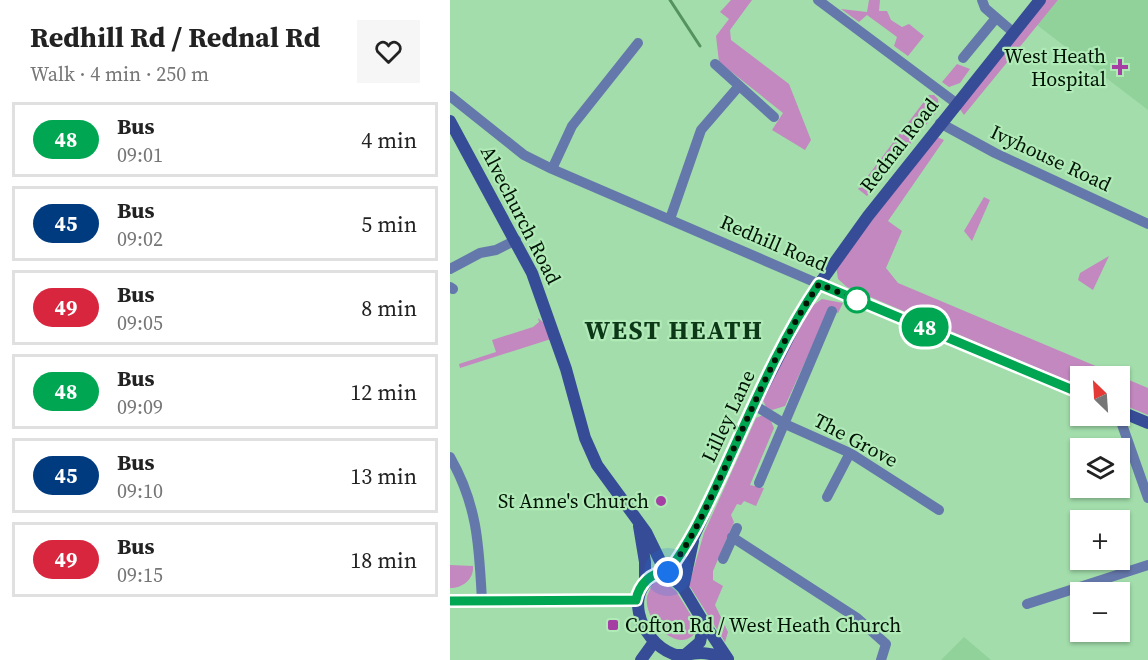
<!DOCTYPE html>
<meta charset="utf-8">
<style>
:root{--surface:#fff;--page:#f6f6f6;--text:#222;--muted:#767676;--line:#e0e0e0}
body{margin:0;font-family:"Source Serif 4",serif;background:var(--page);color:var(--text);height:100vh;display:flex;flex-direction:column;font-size:22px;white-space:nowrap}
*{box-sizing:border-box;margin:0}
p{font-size:20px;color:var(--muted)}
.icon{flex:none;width:33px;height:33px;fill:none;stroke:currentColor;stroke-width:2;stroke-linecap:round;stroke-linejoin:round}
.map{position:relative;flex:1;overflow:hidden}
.sheet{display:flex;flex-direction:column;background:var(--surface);width:450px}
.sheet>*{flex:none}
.badge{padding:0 12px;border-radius:20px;font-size:21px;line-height:39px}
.needle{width:39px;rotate:335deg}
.controls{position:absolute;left:620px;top:366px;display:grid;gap:12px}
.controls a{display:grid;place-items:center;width:60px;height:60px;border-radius:0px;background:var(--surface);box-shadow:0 2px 4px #0004;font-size:30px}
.you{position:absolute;width:30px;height:30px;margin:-15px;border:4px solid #fff;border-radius:50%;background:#1a73e8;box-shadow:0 0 0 9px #1a73e833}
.map>.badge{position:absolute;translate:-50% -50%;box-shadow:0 0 0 3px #fff}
.round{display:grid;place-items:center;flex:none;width:63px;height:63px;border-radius:0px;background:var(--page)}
.overview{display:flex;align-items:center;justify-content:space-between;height:102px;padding:0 30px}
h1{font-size:28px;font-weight:700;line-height:45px}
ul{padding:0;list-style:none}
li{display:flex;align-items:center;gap:18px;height:75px;margin:0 12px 9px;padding:0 18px;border:3px solid var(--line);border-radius:0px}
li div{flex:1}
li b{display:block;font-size:22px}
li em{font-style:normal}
li .badge{min-width:66px;font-weight:700;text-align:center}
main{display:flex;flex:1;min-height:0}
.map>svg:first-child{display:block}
.built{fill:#91d29b}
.green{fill:#c388c0}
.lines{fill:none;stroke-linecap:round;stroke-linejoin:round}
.stream{stroke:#54925f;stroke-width:3}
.street{stroke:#6578ab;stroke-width:10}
.secondary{stroke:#364c96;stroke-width:12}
.line-casing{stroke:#fff;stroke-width:14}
.line{stroke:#00a651;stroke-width:9}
.walk{stroke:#001304;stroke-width:6;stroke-dasharray:0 10.8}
.poi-dot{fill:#a63fa3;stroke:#afeab7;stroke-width:2}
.stop-dot{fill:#fff;stroke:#00a651;stroke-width:3}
.labels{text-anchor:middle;stroke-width:4.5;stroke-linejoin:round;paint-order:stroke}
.poi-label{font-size:20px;fill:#001304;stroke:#afeab7;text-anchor:end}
.street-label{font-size:20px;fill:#001304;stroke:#afeab7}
.district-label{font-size:26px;font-weight:bold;letter-spacing:1.5px;fill:#0c3818;stroke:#afeab7}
</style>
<main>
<section class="sheet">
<div class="overview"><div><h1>Redhill Rd / Rednal Rd</h1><p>Walk · 4 min · 250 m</p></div><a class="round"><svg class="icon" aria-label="heart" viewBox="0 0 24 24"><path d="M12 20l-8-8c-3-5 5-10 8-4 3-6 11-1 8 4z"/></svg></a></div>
<ul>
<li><span class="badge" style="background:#00a651;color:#fff">48</span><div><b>Bus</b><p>09:01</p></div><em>4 min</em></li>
<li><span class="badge" style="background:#003b80;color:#fff">45</span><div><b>Bus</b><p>09:02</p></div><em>5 min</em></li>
<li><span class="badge" style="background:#d7263d;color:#fff">49</span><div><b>Bus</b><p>09:05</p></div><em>8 min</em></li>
<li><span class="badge" style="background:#00a651;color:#fff">48</span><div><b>Bus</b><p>09:09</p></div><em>12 min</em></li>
<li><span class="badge" style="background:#003b80;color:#fff">45</span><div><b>Bus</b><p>09:10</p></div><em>13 min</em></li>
<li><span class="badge" style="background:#d7263d;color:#fff">49</span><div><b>Bus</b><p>09:15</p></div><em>18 min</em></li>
</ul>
</section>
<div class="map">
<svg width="698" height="660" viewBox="0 0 698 660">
<rect width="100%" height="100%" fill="#a2ddab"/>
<!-- built -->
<path class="built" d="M608 0H698V110L587 25Z
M514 637 541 660H491Z"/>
<!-- green -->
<path class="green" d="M281 0H302L280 30 281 40 339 84 361 140 355 150 322 130 333 113 269 62 266 36 279 19 270 12Z
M419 0H430L429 11H437L441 20 452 27 459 24 474 36 458 56 444 46 447 37 417 15 409 22 391 9 417 12Z
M596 0H608L514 115 509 108Z
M507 64 520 69 510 83 499 87 492 82Z
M479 95H484L488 99 489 109 417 196 408 189Z
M487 137 494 140 438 221 452 231 436 268 448 283 698 388V415L669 403V376H630V386L397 287 388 279 386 266Z
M534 197 540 200 522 241 514 231Z
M659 256 643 290 628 280 630 273Z
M372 299 393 303 388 313 379 309 335 406 322 410 316 407 312 398 362 306Z
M88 318 94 323 101 339 10 368 9 364 46 352 42 340 83 327 89 322Z
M313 415 321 421 324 428 300 485 314 488 306 506 294 501 291 505 287 504 281 515 284 522 263 571V580L273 586 265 605 278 632 275 642 239 585 254 533 302 427 306 418Z
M0 565 23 566C24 579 13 588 0 588Z
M213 580 226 591 248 627C235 660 193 623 197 597 198 593 201 588 202 584Z"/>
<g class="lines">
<!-- stream -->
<path class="stream" d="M220 0 250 46"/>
<!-- street -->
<path class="street" d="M368 0 506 103
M532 0 535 8 564 33
M513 58 546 18
M265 64 324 117
M0 96 74 155 102 169 369 284
M490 123 545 153 698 224
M102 169 122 126 188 43
M220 219 251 130 289 86
M0 269 30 253 46 250 66 240
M0 287 3 289
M304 405 335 424 400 453 489 510
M669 416 698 498
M0 457C28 506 29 547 32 601
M309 483 382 311
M377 497 400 453
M282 537 407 618 436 644 431 660
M273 559 287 528
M0 601 186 600
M577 604 698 565"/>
<!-- secondary -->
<path class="secondary" d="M0 121 82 273 116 369 135 438 147 465 196 532 215 571
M369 284 630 393
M669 411 698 423
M189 526 195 562V581
M218 572 244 536 304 405 357 301 418 216 590 0
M233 588 243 541
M254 623 278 659
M236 654 250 642 254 623 233 588 215 571C169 585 189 641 223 654 230 657 242 653 251 653 260 653 269 656 278 659
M191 660 204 642"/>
</g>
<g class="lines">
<!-- line casing -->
<g class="line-casing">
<path id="line" d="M0 601 186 600C189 585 201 571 218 572 243 538 255 510 273 472 302 409 330 341 369 284L630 393"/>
</g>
<!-- line -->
<use href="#line" class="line"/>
<!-- walk -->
<path class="walk" d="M218 572C243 538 255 510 273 472 302 409 330 341 369 284L407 300"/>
</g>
<!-- markers -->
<g class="poi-dot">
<path d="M667 58h6v6h6v6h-6v6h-6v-6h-6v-6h6z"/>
<circle cx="211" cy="501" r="6"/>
<rect x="157" y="619" width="12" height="12" rx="3"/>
</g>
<circle class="stop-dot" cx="407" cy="300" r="12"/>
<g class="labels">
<!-- poi labels -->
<g class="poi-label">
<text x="656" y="63">West Heath<tspan x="656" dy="23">Hospital</tspan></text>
<text x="199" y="508">St Anne's Church</text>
<text x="175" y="632" text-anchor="start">Cofton Rd / West Heath Church</text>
</g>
<!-- street labels -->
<g class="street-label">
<text transform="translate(449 145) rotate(-52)" y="7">Rednal Road</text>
<text transform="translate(601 158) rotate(25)" y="7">Ivyhouse Road</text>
<text transform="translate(71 215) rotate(63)" y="7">Alvechurch Road</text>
<text transform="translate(324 243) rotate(23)" y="7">Redhill Road</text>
<text transform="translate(278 416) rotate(-65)" y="7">Lilley Lane</text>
<text transform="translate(406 440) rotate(28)" y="7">The Grove</text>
</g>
<!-- district labels -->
<g class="district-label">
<text x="224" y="339">WEST HEATH</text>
</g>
</g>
</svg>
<div class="controls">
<a><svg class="needle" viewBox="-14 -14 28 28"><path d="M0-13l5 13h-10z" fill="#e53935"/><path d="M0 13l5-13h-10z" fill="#767676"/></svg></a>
<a><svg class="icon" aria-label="layers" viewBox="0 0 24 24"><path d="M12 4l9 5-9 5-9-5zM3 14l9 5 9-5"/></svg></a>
<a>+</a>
<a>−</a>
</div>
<div class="you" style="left:218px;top:572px"></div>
<b class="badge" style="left:475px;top:327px;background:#00a651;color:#fff">48</b>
</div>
</main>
